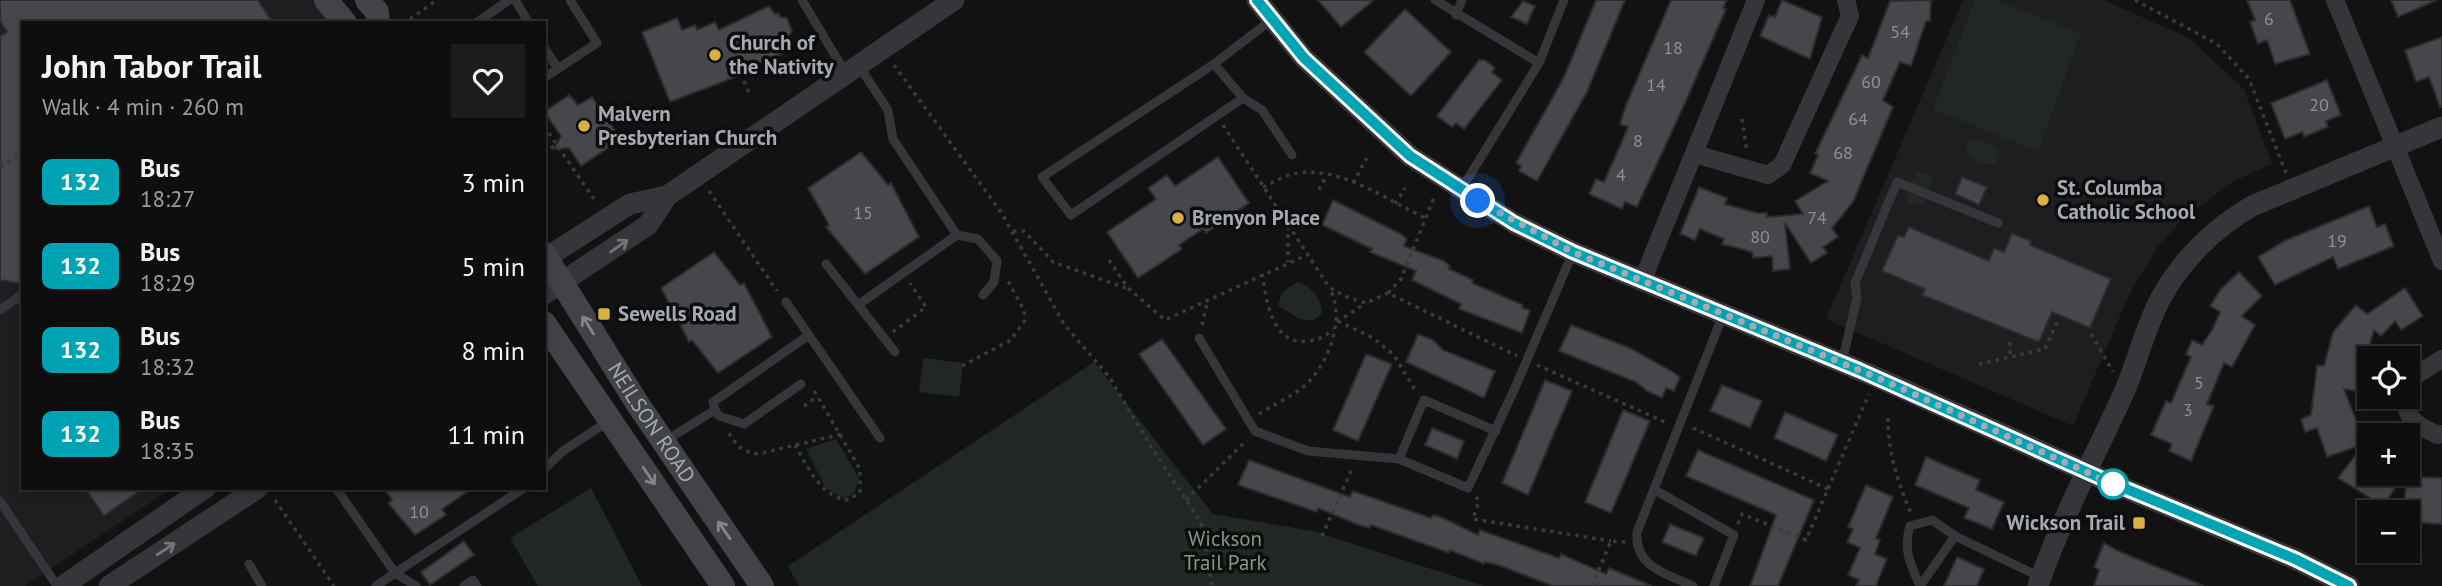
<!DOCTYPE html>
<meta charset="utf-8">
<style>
:root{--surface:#0e0e0e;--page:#1c1c1c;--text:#f1f3f6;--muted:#9b9c9e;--line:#2e2e2e}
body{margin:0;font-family:"PT Sans",sans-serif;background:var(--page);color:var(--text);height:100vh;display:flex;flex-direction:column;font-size:26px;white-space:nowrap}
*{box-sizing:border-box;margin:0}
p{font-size:23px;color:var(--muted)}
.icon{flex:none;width:38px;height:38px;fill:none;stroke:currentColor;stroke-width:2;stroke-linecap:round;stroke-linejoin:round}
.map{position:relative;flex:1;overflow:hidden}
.details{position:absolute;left:21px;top:21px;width:525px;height:469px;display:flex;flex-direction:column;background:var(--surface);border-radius:0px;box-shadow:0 4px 10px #0003,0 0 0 2px var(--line)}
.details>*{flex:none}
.badge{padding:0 14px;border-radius:10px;font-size:24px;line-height:46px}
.buttons{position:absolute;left:2357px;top:346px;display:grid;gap:14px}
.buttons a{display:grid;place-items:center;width:63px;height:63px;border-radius:0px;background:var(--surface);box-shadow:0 4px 10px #0003,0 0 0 2px var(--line);font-size:35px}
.you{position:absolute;width:35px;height:35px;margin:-18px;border:5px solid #fff;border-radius:50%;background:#1a73e8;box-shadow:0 0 0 10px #1a73e833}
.map>.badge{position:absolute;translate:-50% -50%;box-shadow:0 0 0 4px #fff}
.round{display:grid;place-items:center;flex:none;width:74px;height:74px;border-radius:0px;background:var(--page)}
.head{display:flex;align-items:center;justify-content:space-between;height:119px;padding:0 21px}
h1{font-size:33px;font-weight:600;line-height:52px}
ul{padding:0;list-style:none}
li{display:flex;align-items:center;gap:21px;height:84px;padding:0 21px}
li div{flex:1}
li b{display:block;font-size:26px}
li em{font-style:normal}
li .badge{min-width:77px;font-weight:700;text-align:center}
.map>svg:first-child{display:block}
.built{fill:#1e1e20}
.green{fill:#212722}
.building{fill:#46474b;stroke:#2c2c2f;stroke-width:2}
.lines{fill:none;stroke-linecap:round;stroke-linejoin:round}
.path{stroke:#3a3b3f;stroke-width:3.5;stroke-dasharray:3.5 5;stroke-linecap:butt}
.service{stroke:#36363a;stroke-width:9}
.minor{stroke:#36363a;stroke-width:18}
.tertiary{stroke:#36363a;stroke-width:21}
.secondary{stroke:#424348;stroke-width:24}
.oneway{stroke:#73757c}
.oneway2{stroke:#82858d}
.line-casing{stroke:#fff;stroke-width:16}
.line{stroke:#00a3b4;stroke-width:10}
.walk{stroke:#a5a9b2;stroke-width:7;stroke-dasharray:0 12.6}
.poi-dot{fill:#daaf43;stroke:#0d0d0e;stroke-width:2.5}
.stop-dot{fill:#fff;stroke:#00a3b4;stroke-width:3.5}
.labels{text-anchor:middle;stroke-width:7;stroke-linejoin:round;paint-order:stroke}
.number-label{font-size:18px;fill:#8d9098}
.poi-label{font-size:21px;font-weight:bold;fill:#a5a9b2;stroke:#0d0d0e;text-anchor:start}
.street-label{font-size:21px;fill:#a5a9b2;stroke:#0d0d0e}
.park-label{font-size:21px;fill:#7e9b82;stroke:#0d0d0e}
</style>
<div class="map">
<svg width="2442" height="586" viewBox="0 0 2442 586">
<rect width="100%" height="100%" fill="#121213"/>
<!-- built -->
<path class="built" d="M0 0H313L330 23H23V488H172L25 586H0Z
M1963 0H2104L2189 38 2244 89 2272 164 2234 181 2183 219 2157 248 2129 295 2073 426 1826 319Z"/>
<!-- green -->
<path class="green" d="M1975 0H1996L2081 33 2038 152 1933 109Z
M1979 139 1998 149 2000 158 1994 164C1979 165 1968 160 1966 145L1969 140Z
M1917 172 1933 176 1923 206 1907 203V190Z
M1297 282C1311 286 1322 298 1322 314L1312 321 1300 319 1278 306 1281 293Z
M923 358 963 363 959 397 919 392Z
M1094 362 1213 514 1313 531 1484 586H799L788 566Z
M836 439 859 478 855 492 845 499 825 487 806 449Z
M591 488 642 586H538L510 538Z"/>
<!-- building -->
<path class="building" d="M0 0H258L273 23H23V284L0 280V36L7 32 0 21Z
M1318 0H1374L1341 27Z
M1596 0H1625L1587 92 1537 181 1519 171 1521 166 1516 163 1564 77Z
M1671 0H1727L1723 8 1726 9 1686 101 1637 207 1625 202 1622 209 1589 194 1596 179 1604 182 1615 157 1628 127 1620 124 1626 105Z
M1782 0 1822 17 1810 59 1760 36 1769 15 1775 17Z
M1931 0 1930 21H1926L1911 66 1900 62 1883 100 1893 107 1853 202 1832 228 1838 237 1823 247 1827 253 1811 263 1785 223 1790 269 1773 271 1772 256 1753 258 1752 252 1722 244 1724 239 1700 229 1695 240 1680 234 1699 187 1727 198 1725 204 1757 213H1767V217L1803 214 1795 201 1828 181 1810 173 1818 155 1815 154 1862 55 1868 58 1890 1Z
M2247 0H2290L2310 54 2275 64 2267 40 2258 44 2250 22 2255 20Z
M2391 0H2437L2398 17Z
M1523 1 1535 6 1527 24 1511 17Z
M769 6 775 14 779 13 780 17 787 18 792 31 788 37 790 41 786 42 787 52 745 69 746 73 670 102 642 32 677 18 682 30 695 25 697 30 715 22 719 30Z
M1405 9 1451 52 1411 96 1364 52Z
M2442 37V107H2440L2429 77 2416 82 2405 50Z
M1479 60H1485L1495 68 1492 72 1502 80 1464 129 1456 123 1452 127 1437 116Z
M2327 80 2341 115 2326 121 2328 127 2304 137 2302 132 2285 139 2271 103Z
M569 95 578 105 592 97 621 139 581 166 569 148 554 149 561 136 544 112Z
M861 152 888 185 891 183 919 237 865 274 826 227 829 225 808 188Z
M1218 157 1249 203 1206 233 1203 229 1179 245 1182 249 1138 278 1107 232 1156 199 1148 188 1167 175 1175 186Z
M1962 177 1987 187 1979 205 1955 194Z
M1333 200 1401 234 1407 239 1404 246 1444 261 1450 266 1449 269 1473 280 1472 283 1523 305 1522 308 1530 310 1522 333 1459 309 1461 304 1412 280 1416 271 1370 252 1372 249 1322 225Z
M2369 206 2377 227 2385 224 2394 246 2338 269 2333 257 2275 285 2258 257 2286 240Z
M1909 227 1989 261 1994 248 2004 252 2012 233 2031 241 2030 245 2111 279 2090 328 2052 312 2039 342 1922 295 1925 289 1882 271 1898 235 1904 237Z
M714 252 740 285 744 283 772 337 718 373 692 340 689 342 661 288Z
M2239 272 2262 296 2242 316 2255 325 2232 367 2224 363 2207 404 2214 406 2191 461 2169 451 2172 444 2151 435 2166 401 2171 403 2191 357 2186 354 2192 340 2202 345 2212 330 2220 312 2210 306 2221 289Z
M2405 288 2423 316 2401 330 2395 321 2381 336 2374 330 2357 391 2344 389 2370 456V474H2405L2383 506 2338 478 2364 444 2327 457 2317 428 2305 432 2301 419 2311 415 2317 365 2324 366 2333 332 2356 305 2367 314Z
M1571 325 1630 348 1673 372 1680 377 1674 391 1666 388 1662 398 1647 391 1636 382 1559 351Z
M1418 334 1433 340 1443 350 1495 371 1484 398 1406 362Z
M1162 339 1226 429 1203 445 1139 354Z
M1366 354 1392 364 1358 441 1333 430Z
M1545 380 1572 391 1528 495 1502 483Z
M1722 385 1762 401 1750 428 1710 411Z
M1623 410 1650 421 1611 513 1585 502Z
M1785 412 1838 435 1826 461 1774 438Z
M1432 428 1464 441 1457 459 1425 445Z
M1698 450 1814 500 1778 586H1750L1776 515 1686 476Z
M1926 457 1980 480 1976 490 2004 502 1992 529 1964 518 1969 508 1915 485Z
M1249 460 1350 497 1353 491 1431 518 1433 515 1441 517 1478 535 1480 530 1559 558 1561 554 1606 574 1609 568 1652 586H1553L1498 565 1485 562 1484 564 1450 550 1449 553 1371 525 1369 528 1356 524 1318 508 1317 512 1238 485Z
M2414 477 2442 478V524L2408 522V513H2404L2406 481 2413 486Z
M1866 485 1893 497 1876 538 1880 540 1875 554 1887 559 1876 586H1856L1859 580 1848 575 1860 548 1847 542 1853 529 1848 527Z
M85 488H144L104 516Z
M384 488H473L442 509 446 515 415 535 388 503 392 500Z
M1670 524 1704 538 1696 556 1662 542Z
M464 541 474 555 430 585 421 572Z
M2104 543 2118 551 2204 586H2094L2099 570 2094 567Z
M1957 557 1984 569 1977 586H1944Z"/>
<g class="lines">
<!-- path -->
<path class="path" d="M2135 0 2217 44 2249 79 2286 173
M410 19 437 0
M894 65 1001 212 1064 324 1110 378 1151 447 1195 513 1202 526 1212 586
M744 81 750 96
M1742 119 1747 152
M1223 125 1329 287 1344 296 1366 303 1388 293 1517 356
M544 126 596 202
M544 153 557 144
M0 167 23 153
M1353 183 1367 158
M1263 187C1274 182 1286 174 1299 173 1342 167 1389 201 1427 219
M1319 190 1326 176
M709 191 777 291
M1395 204 1405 188
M1288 226V262
M1013 231H1024L1053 262 1126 288
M1109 260 1128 288 1165 320 1307 255
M1262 274C1267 300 1271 346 1308 341 1318 340 1326 336 1333 329
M1388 293 1401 279 1435 195
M1338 321 1373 338 1394 355 1416 392
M1337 322 1366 303
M1202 325 1208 300
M893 332 926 307 910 283
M2091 334 2113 372
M2010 342V357
M1979 364 2045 349 2058 320
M1537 365 1667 423
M962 366 1011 340 1025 320 1024 310 1008 281
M804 406 818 396
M1259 414C1273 405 1289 398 1302 388 1328 367 1346 319 1330 289
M1888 418C1888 451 1897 482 1911 513
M1693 428 1828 489
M729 433C736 446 743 452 758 454L842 434
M795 445C808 467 821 498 849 500L860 492V469L812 387
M1476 497 1479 501 1473 519 1611 541
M275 500 334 586
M1186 500 1247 440
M1738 524 1742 514 1806 540 1869 394
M1322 536 1352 469
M1592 586 1611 541 1626 542"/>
<!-- service -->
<path class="service" d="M515 0 529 23
M802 0 846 74
M1435 0 1539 63
M1456 15 1462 0
M476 23 509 0
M544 47 558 69
M1214 64 1243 98 1262 110 1292 155
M859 66 888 110 893 139 957 235
M544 78 597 43 570 0
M1243 98 1071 215 1042 177 1214 64 1271 20
M1462 188 1539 63 1564 0
M826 264 895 352
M786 302 880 438
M858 305 957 235 978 239 997 261 994 282 983 295
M0 310 23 294
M1199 338 1255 431 1308 451 1399 459 1468 488 1515 388 1573 252
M1842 362 1857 298 1855 283 1897 182 1998 223
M715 410 719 416 744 424 801 384
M665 441 715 410 713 402 809 335
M1399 459 1424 400 1496 431
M544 469 563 451 610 420
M336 488 395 573 524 488
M1655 490 1734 535 1714 586
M0 501 57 586
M249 564 262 586
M376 586 395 573 416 586
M464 586 473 580 477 586
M1693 586C1667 574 1634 567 1637 532L1723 315
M1920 586 1955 536 2040 577
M1920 586C1910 564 1903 549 1910 526L1932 520 1955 536"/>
<!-- minor -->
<path class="minor" d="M2335 0 2442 261
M1695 154 1768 175 1782 165 1850 16 1846 0
M1643 279 1756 0
M2408 380 2442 359
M2405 397C2405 420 2420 427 2438 435L2442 434"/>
<!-- tertiary -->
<path class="tertiary" d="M1257 0 1304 58 1410 156 1514 223 1573 252 1876 377 2107 481 2295 559 2349 586
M544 259 630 204 667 196 954 0
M544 294 648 225 667 196
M63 586 205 488
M109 586 258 488
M2038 586C2061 518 2096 455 2125 390 2138 360 2146 324 2162 296 2183 258 2216 227 2252 206L2442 127"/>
<!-- secondary -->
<g class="secondary">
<path d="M326 0 345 23"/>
<path d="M367 0 377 12 378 23"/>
<path id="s1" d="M544 254 637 403 762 586"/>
<path d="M544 323 723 586"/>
</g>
</g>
<!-- one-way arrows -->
<defs><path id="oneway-shaft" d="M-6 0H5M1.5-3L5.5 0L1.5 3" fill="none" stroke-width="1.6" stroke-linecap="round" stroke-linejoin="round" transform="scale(1.75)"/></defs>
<g class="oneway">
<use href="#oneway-shaft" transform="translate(619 246) rotate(-35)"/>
<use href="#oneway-shaft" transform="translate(166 549) rotate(-33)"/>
</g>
<g class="oneway2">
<use href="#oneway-shaft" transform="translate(588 325) rotate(-122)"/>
<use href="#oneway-shaft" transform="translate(649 476) rotate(56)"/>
<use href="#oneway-shaft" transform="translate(724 530) rotate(-125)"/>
</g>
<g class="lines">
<!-- line casing -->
<g class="line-casing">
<path id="line" d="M1257 0 1304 58 1410 156 1514 223 1573 252 1859 370 2107 481 2295 559 2349 586"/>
</g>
<!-- line -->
<use href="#line" class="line"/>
<!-- walk -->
<path class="walk" d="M1478 201 1573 252 1876 377 2113 484"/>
</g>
<!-- markers -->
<g class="poi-dot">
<circle cx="715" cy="55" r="7"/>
<circle cx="584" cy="126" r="7"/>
<circle cx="2043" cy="200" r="7"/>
<circle cx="1178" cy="218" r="7"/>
<rect x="597" y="307" width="14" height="14" rx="3.5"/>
<rect x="2132" y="516" width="14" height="14" rx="3.5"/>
</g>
<circle class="stop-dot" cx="2113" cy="484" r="14"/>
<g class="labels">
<!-- number labels -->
<g class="number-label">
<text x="2269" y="25">6</text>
<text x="1900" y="38">54</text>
<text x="1673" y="54">18</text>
<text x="1871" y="88">60</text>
<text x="1656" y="91">14</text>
<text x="2319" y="111">20</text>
<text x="1858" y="125">64</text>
<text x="1638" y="147">8</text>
<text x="1843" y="159">68</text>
<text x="1621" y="181">4</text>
<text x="863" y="219">15</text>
<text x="1817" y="224">74</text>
<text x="1760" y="243">80</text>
<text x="2337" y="247">19</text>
<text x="2199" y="389">5</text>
<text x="2188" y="416">3</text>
<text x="419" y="518">10</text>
</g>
<!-- poi labels -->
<g class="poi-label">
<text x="729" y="50">Church of<tspan x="729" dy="24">the Nativity</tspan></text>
<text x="598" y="121">Malvern<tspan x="598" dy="24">Presbyterian Church</tspan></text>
<text x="2057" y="195">St. Columba<tspan x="2057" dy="24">Catholic School</tspan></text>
<text x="1192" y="225">Brenyon Place</text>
<text x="618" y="321">Sewells Road</text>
<text x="2125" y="530" text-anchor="end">Wickson Trail</text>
</g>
<!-- street labels -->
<g class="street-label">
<text dy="7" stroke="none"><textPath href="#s1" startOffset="200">NEILSON ROAD</textPath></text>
</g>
<!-- park labels -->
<g class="park-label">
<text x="1225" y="546">Wickson<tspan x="1225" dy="24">Trail Park</tspan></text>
</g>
</g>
</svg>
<div class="buttons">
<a><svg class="icon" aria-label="locate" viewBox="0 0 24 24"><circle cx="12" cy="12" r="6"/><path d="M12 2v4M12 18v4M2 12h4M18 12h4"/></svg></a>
<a>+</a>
<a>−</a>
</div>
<div class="you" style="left:1478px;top:201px"></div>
<section class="details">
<div class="head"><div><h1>John Tabor Trail</h1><p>Walk · 4 min · 260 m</p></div><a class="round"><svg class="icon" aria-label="heart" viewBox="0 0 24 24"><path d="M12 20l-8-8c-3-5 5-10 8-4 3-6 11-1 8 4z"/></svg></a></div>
<ul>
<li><span class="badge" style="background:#00a3b4;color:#fff">132</span><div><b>Bus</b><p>18:27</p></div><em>3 min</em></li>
<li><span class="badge" style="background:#00a3b4;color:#fff">132</span><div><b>Bus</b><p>18:29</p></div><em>5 min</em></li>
<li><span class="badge" style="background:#00a3b4;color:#fff">132</span><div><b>Bus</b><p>18:32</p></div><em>8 min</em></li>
<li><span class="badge" style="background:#00a3b4;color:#fff">132</span><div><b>Bus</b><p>18:35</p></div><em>11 min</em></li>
</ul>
</section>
</div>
